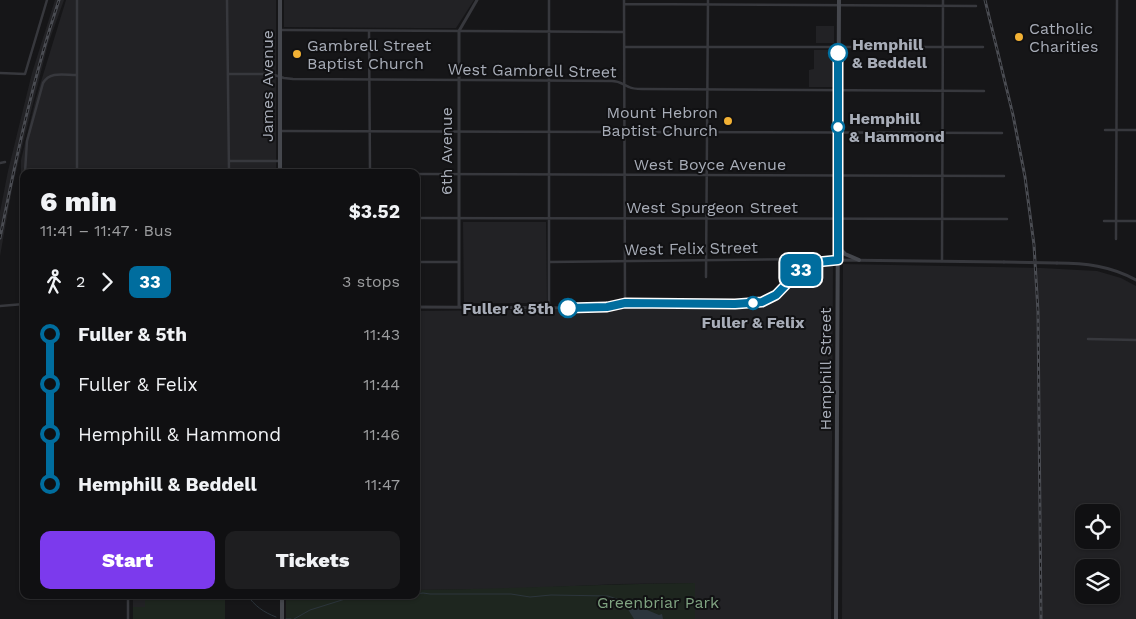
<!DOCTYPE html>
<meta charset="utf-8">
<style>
:root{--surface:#101012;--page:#1e1e20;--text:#f1f3f6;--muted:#9c9d9f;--line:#303032;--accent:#7c3aed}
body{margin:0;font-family:"Work Sans",sans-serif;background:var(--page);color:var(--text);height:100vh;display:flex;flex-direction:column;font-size:19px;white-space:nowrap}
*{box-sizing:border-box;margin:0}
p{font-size:16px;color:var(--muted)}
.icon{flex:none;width:28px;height:28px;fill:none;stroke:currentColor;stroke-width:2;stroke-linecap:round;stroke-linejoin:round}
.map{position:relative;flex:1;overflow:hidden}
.details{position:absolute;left:20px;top:169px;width:400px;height:430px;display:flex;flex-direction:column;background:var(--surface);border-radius:10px;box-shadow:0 1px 4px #0004,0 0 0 1px var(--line)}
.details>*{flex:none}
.badge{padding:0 10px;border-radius:8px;font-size:18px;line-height:32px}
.fabs{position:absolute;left:1075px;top:504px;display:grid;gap:10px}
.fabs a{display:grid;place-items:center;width:45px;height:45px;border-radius:10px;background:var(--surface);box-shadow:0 1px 4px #0004,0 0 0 1px var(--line);font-size:25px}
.map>.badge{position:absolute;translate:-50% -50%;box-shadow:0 0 0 2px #fff}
.legs{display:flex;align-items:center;gap:8px;height:55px;padding:0 20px;font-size:16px}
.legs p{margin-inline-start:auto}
.head{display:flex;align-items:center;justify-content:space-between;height:85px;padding:0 20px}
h1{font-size:28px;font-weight:800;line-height:38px}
.cta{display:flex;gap:10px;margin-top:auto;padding:10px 20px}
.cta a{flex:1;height:58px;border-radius:10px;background:var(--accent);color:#fff;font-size:20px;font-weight:800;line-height:58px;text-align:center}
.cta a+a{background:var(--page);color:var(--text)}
ul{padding:0 20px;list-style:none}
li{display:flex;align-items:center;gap:18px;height:50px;font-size:19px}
li i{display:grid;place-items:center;width:8px;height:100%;margin:0 6px;background:currentColor}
li i::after{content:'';width:12px;height:12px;margin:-6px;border:4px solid;border-radius:50%;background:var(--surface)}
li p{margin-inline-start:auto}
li:first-child i{background:linear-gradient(#0000 50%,currentColor 0)}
li:last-child i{background:linear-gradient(currentColor 50%,#0000 0)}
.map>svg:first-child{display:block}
.built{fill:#222225;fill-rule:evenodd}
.green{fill:#1e261f}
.water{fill:#2c353c}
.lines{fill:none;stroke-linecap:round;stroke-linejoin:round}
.stream{stroke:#2c353c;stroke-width:1}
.minor{stroke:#37383d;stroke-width:2.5}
.tertiary{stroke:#37383d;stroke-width:3}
.secondary{stroke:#45474d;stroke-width:4}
.rail-casing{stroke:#4a4c52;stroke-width:3}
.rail{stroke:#111113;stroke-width:1;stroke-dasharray:4;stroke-linecap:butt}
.tertiary-bridge{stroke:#37383d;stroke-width:3}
.line-1-casing{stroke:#fff;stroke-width:11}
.line-1{stroke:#006d9e;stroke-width:8}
.poi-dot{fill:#f2b134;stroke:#111113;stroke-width:2}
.stop-1-dot{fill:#fff;stroke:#006d9e;stroke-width:2.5}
.labels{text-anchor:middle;stroke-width:4;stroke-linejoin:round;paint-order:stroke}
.poi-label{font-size:16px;fill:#a8adb8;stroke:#111113;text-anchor:start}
.stop-label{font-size:16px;font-weight:bold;fill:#a8adb8;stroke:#111113;text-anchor:start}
.street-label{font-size:16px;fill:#a8adb8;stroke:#111113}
.park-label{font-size:16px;fill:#7fa381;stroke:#111113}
</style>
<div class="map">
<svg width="1136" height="619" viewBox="0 0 1136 619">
<rect width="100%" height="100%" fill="#161618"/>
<!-- built -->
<path class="built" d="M55 0H64L48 44 24 139 13 184 0 256V212L8 171 32 73Z
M66 0H276V172H24V219L21 211V160L36 98Z
M284 0H474L456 28H415L284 27Z
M816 26H834V43H816Z
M814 50H834L833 87H809V70L814 69Z
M463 222H546L547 303H464Z
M826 263 833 264 831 619H695V583L620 584 506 589 416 590V311L761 307 777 298 807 270Z
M843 264 1041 268 1097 271 1121 278 1136 286V619H842ZM1084 512H1111V540H1084ZM1084 568H1111V595H1084Z
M133 595H184V596H146L145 607H133Z"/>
<!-- green -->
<path class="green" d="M695 583V619H286V595H416V590C509 589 602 584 695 583Z
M225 595V619H133V607H145V596Z"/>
<!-- water -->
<path class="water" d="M628 604H633L659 615 662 614 663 619H634L626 606Z"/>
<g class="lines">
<!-- stream -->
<path class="stream" d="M416 594 423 593 430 594H511L530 597 551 595 608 596 623 601 627 605
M247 595C255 606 263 612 276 617
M381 595H395
M412 595H413
M286 619H291
M294 619 310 610 358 595"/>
<!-- minor -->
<path class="minor" d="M77 0V172
M227 0 229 172
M549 0V307
M624 0 625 303
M624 4 976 6
M281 30 624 32
M369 31 370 172
M624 47H983
M0 73 25 74 47 0
M228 74H271L284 78 293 79 612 81C620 81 622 84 629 87 633 89 638 89 642 89L984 91
M1105 130H1136
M280 131 1002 133
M229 161H280
M0 163 5 162
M25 172 27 141 43 83C50 71 64 75 76 75
M416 174 1004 176
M416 218 1007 219
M1104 221H1136
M1116 239 1117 0
M942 261 943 0
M416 262H459
M550 262 806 259 816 261
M706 277 708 0
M0 306 24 304
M1088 339 1136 340
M128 595V619"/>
<!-- tertiary -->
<path class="tertiary" d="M795 260 802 269
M1057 263C1085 263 1111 266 1136 280
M416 307 585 308 607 307 625 303H751L762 302 776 295 802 269 818 261 837 260 1004 262
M459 307V31L477 0"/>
<!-- secondary -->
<path class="secondary" d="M280 0V172
M838 247 845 254 859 260
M282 595V619
M836 619 839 0"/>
<!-- rail casing -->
<g class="rail-casing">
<path id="rail" d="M985 0 1013 115 1025 177 1034 245 1038 312 1041 619
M0 238C16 158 33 78 59 0"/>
</g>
<!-- rail -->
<use href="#rail" class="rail"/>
<!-- tertiary-bridge -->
<path class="tertiary-bridge" d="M1004 262 1057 263"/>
</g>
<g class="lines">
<!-- line-1 casing -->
<g class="line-1-casing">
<path id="line-1" d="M568 308 607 307 625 303 735 304 762 302 776 295 802 268 818 262 838 260V53"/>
</g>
<!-- line-1 -->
<use href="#line-1" class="line-1"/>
</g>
<!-- markers -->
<g class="poi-dot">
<circle cx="1019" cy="37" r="5"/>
<circle cx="297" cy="54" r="5"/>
<circle cx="728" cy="121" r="5"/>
</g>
<g class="stop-1-dot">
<circle cx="838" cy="53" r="9"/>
<circle cx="838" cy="127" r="6"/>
<circle cx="753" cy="303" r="6"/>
<circle cx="568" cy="308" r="9"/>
</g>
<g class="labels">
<!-- poi labels -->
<g class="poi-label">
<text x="1029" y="34">Catholic<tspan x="1029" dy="18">Charities</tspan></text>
<text x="307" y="51">Gambrell Street<tspan x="307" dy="18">Baptist Church</tspan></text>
<text x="718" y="118" text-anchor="end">Mount Hebron<tspan x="718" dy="18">Baptist Church</tspan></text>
</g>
<!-- stop labels -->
<g class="stop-label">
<text x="852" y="50">Hemphill<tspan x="852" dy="18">&amp; Beddell</tspan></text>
<text x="849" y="124">Hemphill<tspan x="849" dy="18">&amp; Hammond</tspan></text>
<text x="554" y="314" text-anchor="end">Fuller &amp; 5th</text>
<text x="753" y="328" text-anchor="middle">Fuller &amp; Felix</text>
</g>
<!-- street labels -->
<g class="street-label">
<text transform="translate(532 70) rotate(1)" y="6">West Gambrell Street</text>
<text transform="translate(267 86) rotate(-90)" y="6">James Avenue</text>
<text transform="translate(446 151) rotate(-90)" y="6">6th Avenue</text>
<text x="710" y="170">West Boyce Avenue</text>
<text x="712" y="213">West Spurgeon Street</text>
<text transform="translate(691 248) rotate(-1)" y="6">West Felix Street</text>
<text transform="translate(825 369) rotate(-90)" y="6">Hemphill Street</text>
</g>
<!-- park labels -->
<g class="park-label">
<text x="658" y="608">Greenbriar Park</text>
</g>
</g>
</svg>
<div class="fabs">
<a><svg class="icon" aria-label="locate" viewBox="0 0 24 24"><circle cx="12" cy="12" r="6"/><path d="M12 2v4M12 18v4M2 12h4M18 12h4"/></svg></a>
<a><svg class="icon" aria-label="layers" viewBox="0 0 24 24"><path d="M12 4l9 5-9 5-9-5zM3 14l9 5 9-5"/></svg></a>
</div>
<b class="badge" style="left:801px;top:270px;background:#006d9e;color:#fff">33</b>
<section class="details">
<div class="head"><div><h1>6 min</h1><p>11:41 – 11:47 · Bus</p></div><b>$3.52</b></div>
<div class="legs"><svg class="icon" aria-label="walk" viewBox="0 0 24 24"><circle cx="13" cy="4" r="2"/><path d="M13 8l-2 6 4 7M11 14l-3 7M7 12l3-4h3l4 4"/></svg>2<svg class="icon" aria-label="forward" viewBox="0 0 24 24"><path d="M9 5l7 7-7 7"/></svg><b class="badge" style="background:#006d9e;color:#fff">33</b><p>3 stops</p></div>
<ul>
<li><i style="color:#006d9e"></i><b>Fuller &amp; 5th</b><p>11:43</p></li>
<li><i style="color:#006d9e"></i><span>Fuller &amp; Felix</span><p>11:44</p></li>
<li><i style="color:#006d9e"></i><span>Hemphill &amp; Hammond</span><p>11:46</p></li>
<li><i style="color:#006d9e"></i><b>Hemphill &amp; Beddell</b><p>11:47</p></li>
</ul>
<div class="cta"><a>Start</a><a>Tickets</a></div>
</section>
</div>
